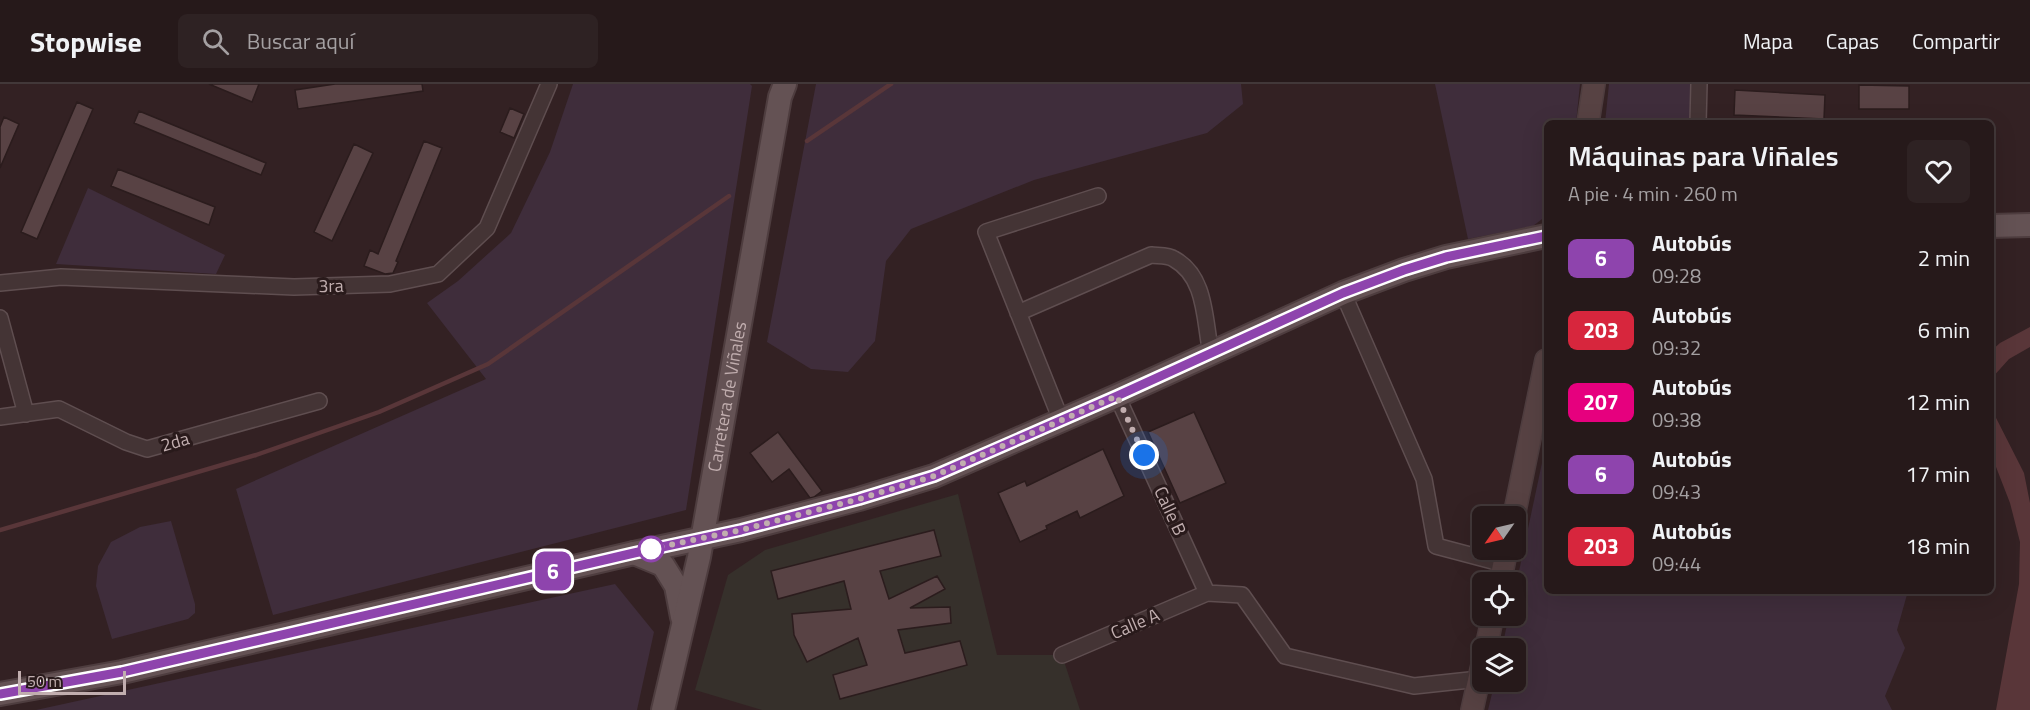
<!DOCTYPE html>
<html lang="es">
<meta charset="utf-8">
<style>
:root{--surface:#26191a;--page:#2e2223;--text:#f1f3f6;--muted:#a4a0a2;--line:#423839}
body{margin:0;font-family:"Titillium Web",sans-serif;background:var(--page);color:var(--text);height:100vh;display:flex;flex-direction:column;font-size:22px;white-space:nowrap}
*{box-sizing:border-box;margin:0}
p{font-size:20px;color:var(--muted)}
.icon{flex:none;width:33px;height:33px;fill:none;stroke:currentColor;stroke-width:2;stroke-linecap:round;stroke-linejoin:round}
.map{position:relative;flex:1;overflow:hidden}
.side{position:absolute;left:1544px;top:36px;width:450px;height:474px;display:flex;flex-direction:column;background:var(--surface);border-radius:9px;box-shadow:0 6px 24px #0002,0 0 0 2px var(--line)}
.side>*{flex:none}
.badge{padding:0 12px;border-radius:9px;font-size:21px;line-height:39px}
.needle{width:39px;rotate:236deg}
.controls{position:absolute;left:1472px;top:422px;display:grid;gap:12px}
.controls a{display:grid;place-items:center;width:54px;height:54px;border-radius:9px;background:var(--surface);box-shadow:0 6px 24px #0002,0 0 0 2px var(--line);font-size:30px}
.scale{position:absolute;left:18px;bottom:15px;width:108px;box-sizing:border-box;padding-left:6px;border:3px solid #c1aeaf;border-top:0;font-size:16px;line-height:21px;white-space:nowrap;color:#c1aeaf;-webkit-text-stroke:4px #291a1b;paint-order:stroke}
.you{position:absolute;width:30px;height:30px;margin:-15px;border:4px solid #fff;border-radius:50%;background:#1a73e8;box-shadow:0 0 0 9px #1a73e833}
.map>.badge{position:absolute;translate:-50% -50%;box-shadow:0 0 0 3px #fff}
.round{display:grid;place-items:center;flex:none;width:63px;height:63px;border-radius:9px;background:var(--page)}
.head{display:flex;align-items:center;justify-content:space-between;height:102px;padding:0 24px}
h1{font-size:28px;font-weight:600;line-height:45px}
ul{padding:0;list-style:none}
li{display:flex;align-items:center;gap:18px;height:72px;padding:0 24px}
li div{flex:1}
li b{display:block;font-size:22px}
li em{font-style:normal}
li .badge{min-width:66px;font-weight:700;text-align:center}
header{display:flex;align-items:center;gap:36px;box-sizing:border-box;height:84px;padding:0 30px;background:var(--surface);border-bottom:2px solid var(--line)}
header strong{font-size:28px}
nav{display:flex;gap:33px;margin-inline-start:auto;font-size:21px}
.search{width:420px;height:54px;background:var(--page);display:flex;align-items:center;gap:15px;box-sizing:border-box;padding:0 21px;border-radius:9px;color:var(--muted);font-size:22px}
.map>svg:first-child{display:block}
.medical{fill:#36302b}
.green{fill:#3f2d3b}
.water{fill:#593639}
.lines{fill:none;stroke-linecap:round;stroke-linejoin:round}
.stream{stroke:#593639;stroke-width:4.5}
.building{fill:#584244;stroke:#2b1c1d;stroke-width:1.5}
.minor-casing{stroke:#5f4e50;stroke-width:18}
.secondary-casing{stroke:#4e3d3f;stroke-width:24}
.primary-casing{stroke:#4e3d3f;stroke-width:26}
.minor{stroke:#443435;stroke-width:15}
.secondary{stroke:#574243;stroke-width:21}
.primary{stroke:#645254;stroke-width:22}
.line-casing{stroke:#fff;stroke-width:14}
.line{stroke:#8e44ad;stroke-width:9}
.walk{stroke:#c1aeaf;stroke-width:6;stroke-dasharray:0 10.8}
.stop-dot{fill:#fff;stroke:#8e44ad;stroke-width:3}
.labels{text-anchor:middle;stroke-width:6;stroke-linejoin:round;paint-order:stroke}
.street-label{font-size:18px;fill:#c1aeaf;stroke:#291a1b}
</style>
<header>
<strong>Stopwise</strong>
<div class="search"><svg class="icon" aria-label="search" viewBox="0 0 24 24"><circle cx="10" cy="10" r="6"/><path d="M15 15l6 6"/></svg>Buscar aquí</div>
<nav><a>Mapa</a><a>Capas</a><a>Compartir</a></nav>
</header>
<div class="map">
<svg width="2030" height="626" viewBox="0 0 2030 626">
<rect width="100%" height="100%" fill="#332123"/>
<!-- medical -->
<path class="medical" d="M958 410 997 571H1062L1080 626H762L695 606 728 491 765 466Z"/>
<!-- green -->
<path class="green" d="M573 0H750L752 2 686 426 273 531 236 405 486 295 427 219 458 197 511 149 550 68Z
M816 0H1241L1243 20 1207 49 1034 96 911 145 886 177 875 257 848 288 811 285 767 258Z
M1435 0H1580L1576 39H1546V132L1533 142 1468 155Z
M1609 0H1691L1690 39H1605Z
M88 104 225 171 216 190 56 180Z
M1546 360V507H1908L1897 546 1905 564 1885 612 1892 626H1488L1495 597H1515V564H1502L1509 531H1515V506Z
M171 437 195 520V529L188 535 112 555 96 502 98 482 111 458 140 443Z
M615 500 654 548 637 626H36Z"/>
<!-- water -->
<path class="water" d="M2030 243V263L2009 275 1991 295V267L2000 259Z
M1990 322 2024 389 2030 419V626H1996L2019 500 2020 458 2010 419 1991 370Z"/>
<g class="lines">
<!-- stream -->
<path class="stream" d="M807 57 891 0
M0 446 256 371 379 328 488 280 729 112"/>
</g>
<!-- building -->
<path class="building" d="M209 0H259L252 18Z
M335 0H422L423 7 298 25 295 6Z
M1859 1 1909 2V25H1859Z
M1735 6 1825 11 1824 35 1734 31Z
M77 18 93 25 37 155 21 148Z
M510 24 524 30 514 54 500 48Z
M139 27 266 79 261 91 134 39Z
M4 33 19 40 0 84V43Z
M424 57 442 64 396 177 398 178 393 189 385 190 364 182 370 166 378 170Z
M354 60 373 69 332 157 314 148Z
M118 85 215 123 209 141 111 102Z
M1194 328 1226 399 1180 419 1148 348Z
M778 348 822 407 814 413 810 414 789 385 772 398 750 369Z
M1103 365 1124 412 1080 434 1077 427 1046 442 1047 445 1020 458 998 409 1025 397 1027 402Z
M934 446 941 472 880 487 889 515 937 492 945 505 910 524 950 523 951 539 898 546 905 569 960 557 967 581 840 615 833 591 867 581 858 554 807 578 794 551 792 530 851 525 844 497 778 515 771 487Z"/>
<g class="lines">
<!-- minor casing -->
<g class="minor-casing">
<path id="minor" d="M1698 39 1699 0
M0 199 61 193 294 203 390 200 438 190 487 144 549 0
M1343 209 1424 395 1436 462 1504 480
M1018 229 1151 171C1158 172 1168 171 1174 175 1207 193 1204 237 1211 269
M0 234 26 330
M1117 312 1207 509
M0 333 59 325 126 358 147 365 319 317
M1061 336 986 148 1098 112
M1062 571 1207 509 1242 511 1285 572 1414 602 1479 595"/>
</g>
<!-- secondary casing -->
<g class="secondary-casing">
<path id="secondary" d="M1588 39 1594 0
M1514 432 1546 276
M1500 498 1507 465
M1486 564 1493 531
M1472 626 1482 581"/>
</g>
<!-- primary casing -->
<g class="primary-casing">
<g id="primary">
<path d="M1990 142 2030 141"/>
<path d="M634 469 663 481 676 502 682 533"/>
<path d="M0 610 122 588 634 469 741 446 859 415 934 392 1117 312 1343 209 1404 186 1446 173 1546 152"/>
<path id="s1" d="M663 626 699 473 780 13 785 0"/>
</g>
</g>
<!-- minor -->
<use href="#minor" class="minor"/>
<!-- secondary -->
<use href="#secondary" class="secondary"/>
<!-- primary -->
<use href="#primary" class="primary"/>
</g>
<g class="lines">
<!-- line casing -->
<g class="line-casing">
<path id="line" d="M0 610 122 588 634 469 741 446 859 415 934 392 1117 312 1343 209 1404 186 1446 173 1546 152"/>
</g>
<!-- line -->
<use href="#line" class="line"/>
<!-- walk -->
<path class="walk" d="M651 465 741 446 859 415 934 392 1117 312 1144 371"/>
</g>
<!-- markers -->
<circle class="stop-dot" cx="651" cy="465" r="12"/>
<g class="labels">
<!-- street labels -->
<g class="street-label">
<text transform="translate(331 202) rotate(-1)" y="6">3ra</text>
<text dy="6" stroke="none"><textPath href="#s1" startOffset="320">Carretera de Viñales</textPath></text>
<text transform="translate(175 358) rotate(-16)" y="6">2da</text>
<text transform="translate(1170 427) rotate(65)" y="6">Calle B</text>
<text transform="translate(1135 540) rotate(-23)" y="6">Calle A</text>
</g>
</g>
</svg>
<div class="controls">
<a><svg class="needle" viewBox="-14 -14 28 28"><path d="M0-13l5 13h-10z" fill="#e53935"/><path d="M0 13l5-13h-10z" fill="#a4a0a2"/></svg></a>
<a><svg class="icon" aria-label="locate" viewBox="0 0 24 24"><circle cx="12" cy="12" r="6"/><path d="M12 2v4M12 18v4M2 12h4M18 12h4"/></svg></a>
<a><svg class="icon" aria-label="layers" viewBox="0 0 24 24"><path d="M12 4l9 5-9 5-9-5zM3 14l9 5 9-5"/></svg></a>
</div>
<div class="scale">50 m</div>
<div class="you" style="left:1144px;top:371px"></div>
<b class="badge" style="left:553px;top:487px;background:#8e44ad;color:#fff">6</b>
<section class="side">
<div class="head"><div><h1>Máquinas para Viñales</h1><p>A pie · 4 min · 260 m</p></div><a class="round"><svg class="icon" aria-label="heart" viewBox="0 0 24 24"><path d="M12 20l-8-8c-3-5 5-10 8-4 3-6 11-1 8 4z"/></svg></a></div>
<ul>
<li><span class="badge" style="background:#8e44ad;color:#fff">6</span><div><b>Autobús</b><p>09:28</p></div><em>2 min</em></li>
<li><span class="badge" style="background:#d7263d;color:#fff">203</span><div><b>Autobús</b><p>09:32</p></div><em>6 min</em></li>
<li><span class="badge" style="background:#e6007e;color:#fff">207</span><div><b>Autobús</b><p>09:38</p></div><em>12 min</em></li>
<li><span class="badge" style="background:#8e44ad;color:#fff">6</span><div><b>Autobús</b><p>09:43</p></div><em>17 min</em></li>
<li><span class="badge" style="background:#d7263d;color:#fff">203</span><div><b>Autobús</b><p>09:44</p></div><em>18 min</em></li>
</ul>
</section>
</div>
